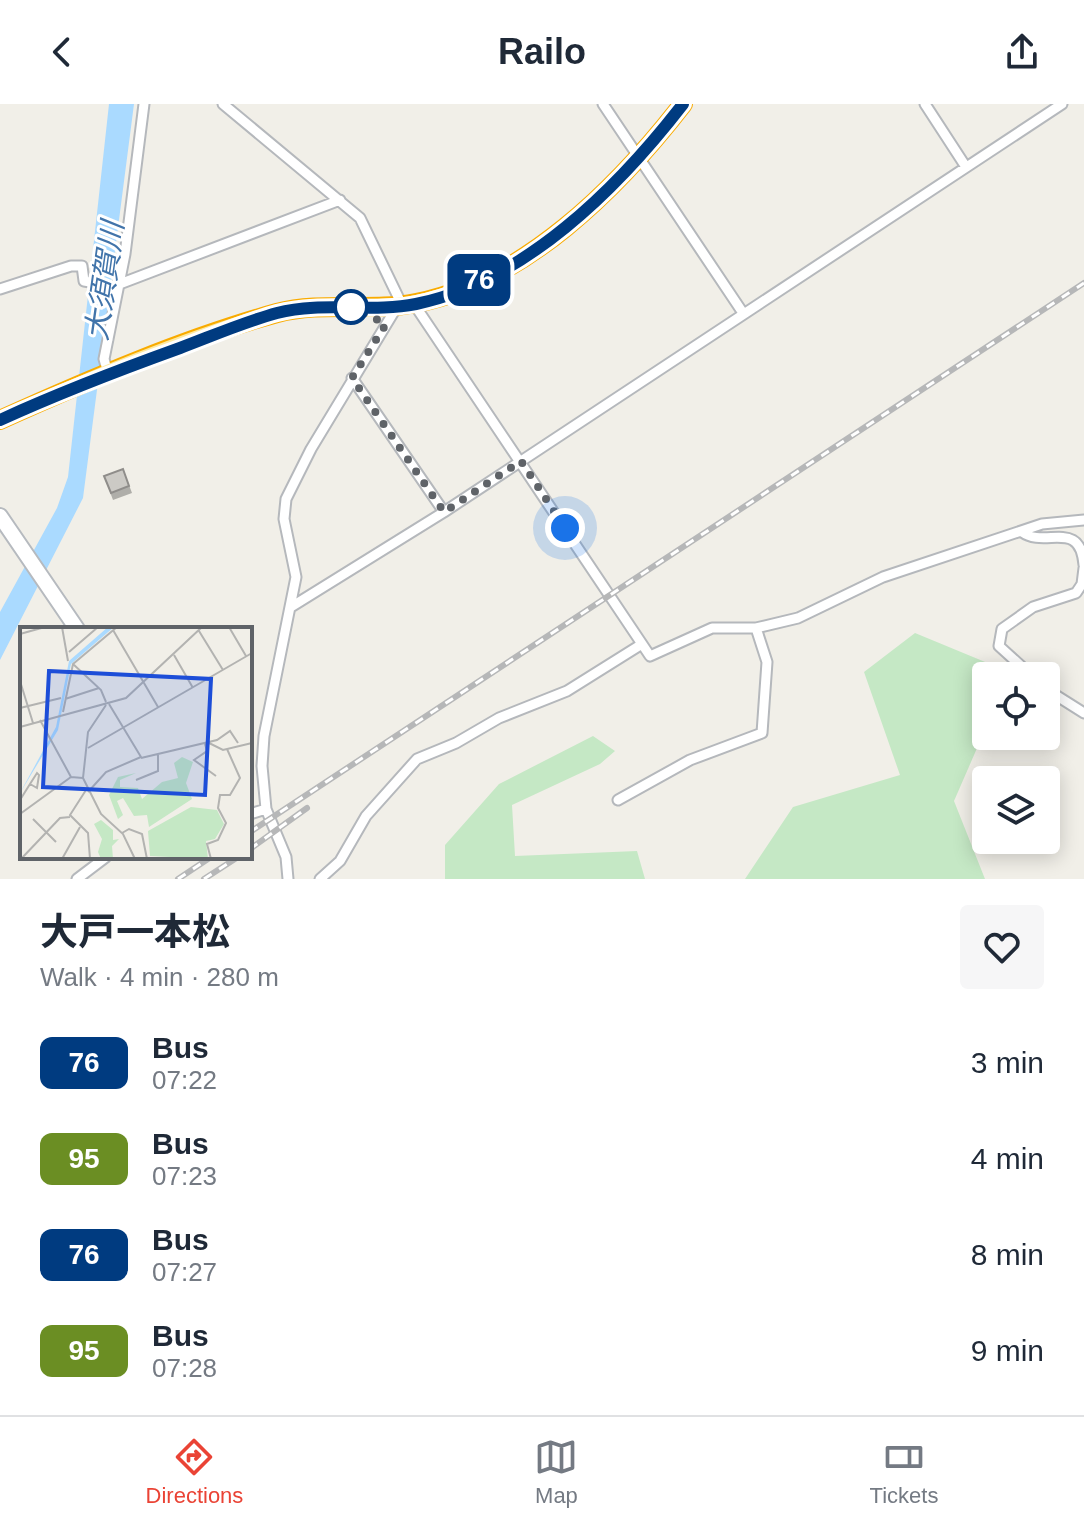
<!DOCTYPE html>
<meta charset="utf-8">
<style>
:root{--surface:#fff;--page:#f6f6f7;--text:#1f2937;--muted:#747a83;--line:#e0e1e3;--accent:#ea4335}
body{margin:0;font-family:Helvetica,"Noto Sans JP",sans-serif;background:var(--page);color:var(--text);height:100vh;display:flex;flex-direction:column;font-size:30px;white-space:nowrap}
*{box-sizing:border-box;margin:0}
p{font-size:26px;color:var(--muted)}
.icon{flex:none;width:44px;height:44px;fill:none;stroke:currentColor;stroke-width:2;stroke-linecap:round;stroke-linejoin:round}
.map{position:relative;height:775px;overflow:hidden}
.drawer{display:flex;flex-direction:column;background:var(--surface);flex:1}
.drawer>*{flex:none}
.badge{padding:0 16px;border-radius:12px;font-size:28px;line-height:52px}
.controls{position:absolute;left:972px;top:558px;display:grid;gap:16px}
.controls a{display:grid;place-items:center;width:88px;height:88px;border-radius:8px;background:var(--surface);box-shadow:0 4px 20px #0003;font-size:40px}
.you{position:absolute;width:40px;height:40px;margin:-20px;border:6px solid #fff;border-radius:50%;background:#1a73e8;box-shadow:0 0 0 12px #1a73e833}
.map>.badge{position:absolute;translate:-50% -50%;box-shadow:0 0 0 4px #fff}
.round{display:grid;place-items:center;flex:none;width:84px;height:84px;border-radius:8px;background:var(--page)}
.head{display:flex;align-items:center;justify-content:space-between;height:136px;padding:0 40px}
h1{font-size:38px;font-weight:700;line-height:60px}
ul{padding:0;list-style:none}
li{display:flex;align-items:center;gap:24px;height:96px;padding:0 40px}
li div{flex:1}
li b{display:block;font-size:30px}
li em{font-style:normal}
li .badge{min-width:88px;font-weight:700;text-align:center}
header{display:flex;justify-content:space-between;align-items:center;height:104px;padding:0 40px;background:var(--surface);font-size:36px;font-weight:700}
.dock{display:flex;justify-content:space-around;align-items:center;height:112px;border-top:2px solid var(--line);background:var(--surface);font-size:22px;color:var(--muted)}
.dock a{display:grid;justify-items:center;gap:4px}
.dock .selected{color:var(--accent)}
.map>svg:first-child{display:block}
.green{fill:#c5e8c5}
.water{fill:#aadaff}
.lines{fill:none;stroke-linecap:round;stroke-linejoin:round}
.minor-casing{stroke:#b5b8bc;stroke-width:13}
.secondary-casing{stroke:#b6babf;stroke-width:18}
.trunk-casing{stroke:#f9ab00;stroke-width:20}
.minor{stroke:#fff;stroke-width:9}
.secondary{stroke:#fff;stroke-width:14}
.trunk{stroke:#feeaa1;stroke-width:16}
.rail-casing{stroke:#b6b7b8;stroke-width:6}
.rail{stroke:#fff;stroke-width:3;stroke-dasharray:9;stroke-linecap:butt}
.wall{fill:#afaea9}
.building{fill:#cccac5;stroke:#8f8d8a;stroke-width:2}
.line-casing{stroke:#fff;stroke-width:18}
.line{stroke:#003b80;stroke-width:12}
.walk{stroke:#5f6368;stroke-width:8;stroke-dasharray:0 14.4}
.stop-dot{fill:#fff;stroke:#003b80;stroke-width:4}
.labels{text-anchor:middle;stroke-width:6;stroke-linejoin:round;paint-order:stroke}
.water-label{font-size:30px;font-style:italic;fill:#4174aa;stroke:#fff}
.inset-road{fill:none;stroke:#b3b3b1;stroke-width:2}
.view{fill:#1d4ed8;fill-opacity:0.15;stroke:#1d4ed8;stroke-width:4}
.inset-edge{fill:none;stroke:#5f6368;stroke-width:4}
</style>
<header><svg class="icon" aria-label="back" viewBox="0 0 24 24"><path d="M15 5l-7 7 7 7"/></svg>Railo<svg class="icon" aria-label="share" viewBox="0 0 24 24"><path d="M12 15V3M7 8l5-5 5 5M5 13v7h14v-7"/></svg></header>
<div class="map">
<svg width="1084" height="775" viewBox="0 0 1084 775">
<rect width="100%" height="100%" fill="#f1efe8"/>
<!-- green -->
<path class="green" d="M915 529 990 560 981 635 954 697 985 775H745L793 703 900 671 864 568Z
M593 632 615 647 600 660 512 701 515 752 637 747 645 775H445V741L499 680Z"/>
<!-- water -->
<path class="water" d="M109 0H134L83 394 0 556V508L57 404 68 373Z"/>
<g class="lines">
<!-- minor casing -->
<g class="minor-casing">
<path id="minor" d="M223 0 360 114 402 201
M603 0 743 209
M925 0 966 63
M117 181 340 96
M0 185 71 162H82L84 177 90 178
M108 269 104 255 125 150 144 0
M352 274 444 408
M1022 428C1045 445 1080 414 1084 461
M291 503 444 408 1062 0
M642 540 650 552 712 524H756L798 514 883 473 1042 420 1084 416
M1032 572 999 542 1002 525 1033 503 1076 489 1082 480 1084 464
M1046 585 1084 609
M618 696 690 656 762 629 767 558 756 524
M250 710 266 705
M77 775 106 753
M288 775 286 753 266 705 262 662 264 632 296 473 284 415 286 395 311 345 398 201
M320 775 340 757 366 712 417 655 456 639 499 614 567 587 642 540 414 200"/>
</g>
<!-- secondary casing -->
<g class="secondary-casing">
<path id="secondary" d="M0 412 77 525"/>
</g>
<!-- trunk casing -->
<g class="trunk-casing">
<path id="trunk" d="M0 316C86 277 186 234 277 209 322 197 371 208 416 199 524 178 618 84 683 0"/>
</g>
<!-- minor -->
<use href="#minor" class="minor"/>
<!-- secondary -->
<use href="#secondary" class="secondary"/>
<!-- trunk -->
<use href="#trunk" class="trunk"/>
<!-- rail casing -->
<g class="rail-casing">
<path id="rail" d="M250 728 1084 179
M250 745 307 704
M178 775 211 753
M204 775 238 753"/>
</g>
<!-- rail -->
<use href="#rail" class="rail"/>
</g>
<!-- wall -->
<path class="wall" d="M123 365 132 389 113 396 104 372Z"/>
<!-- building -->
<path class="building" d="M123 365 129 382 111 389 104 372Z"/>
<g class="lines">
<!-- line casing -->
<g class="line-casing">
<path id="line" d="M0 316C59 289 119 266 180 244 212 232 244 218 277 209 322 197 371 209 416 200 524 178 618 84 683 0"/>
</g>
<!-- line -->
<use href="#line" class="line"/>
<!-- walk -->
<path class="walk" d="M351 203 386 220 352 274 444 408 521 357 565 424"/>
</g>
<!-- markers -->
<circle class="stop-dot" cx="351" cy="203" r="16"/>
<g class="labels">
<!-- water labels -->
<g class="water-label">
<text transform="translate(105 177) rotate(-82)" y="10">大須賀川</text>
</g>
</g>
<!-- overview -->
<g transform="translate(20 523)">
<rect width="232" height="232" fill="#f1efe8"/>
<path d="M162 130 173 135 166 156 172 172 129 200 127 188 114 189 103 171 97 174 103 188 98 192 89 168 98 150 116 146 100 153V160L118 161 122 172 142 155 158 151 154 136ZM171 180 197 183 204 197 195 212 186 214 188 232 130 229 128 204ZM81 193 93 203V213L99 212 92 219 93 232H81L78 225 82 212 74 197Z" fill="#c5e8c5"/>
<path d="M88 0H94L51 37 38 103 0 166 36 100 49 34Z" fill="#aadaff"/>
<path class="inset-road" d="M42 0 48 34M209 0 226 29M93 3 138 80M179 4 203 43M0 7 25 0M49 25 78 0M154 28 173 61M53 37 81 63 86 75M0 54 13 96M45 72 79 61M86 78 68 105 63 151 81 187 103 207 115 232M0 81 41 71M43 85 53 37 97 0M20 93 51 150M0 100 106 71 182 0M187 115 203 123 232 116M185 117 187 124 174 133 196 149M68 121 232 26M121 131 197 113 210 104 218 116M116 153 138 144V128M66 163 50 188 68 206 70 232M68 165 86 145 121 130 89 77M0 173 10 157 17 146 19 148 17 161 10 157M0 187 51 150 63 151M13 192 36 215M102 206 109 202 122 207 127 232M1 232 40 191 50 190M42 232 60 200M191 232 187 217 198 213 206 196 198 181 200 168H210L220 151 207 122"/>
<path class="view" d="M29 44 191 52 185 168 23 160Z"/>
<rect width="232" height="232" class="inset-edge"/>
</g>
</svg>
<div class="controls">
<a><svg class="icon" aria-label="locate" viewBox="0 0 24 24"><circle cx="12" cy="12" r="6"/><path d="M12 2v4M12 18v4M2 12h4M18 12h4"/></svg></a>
<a><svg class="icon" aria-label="layers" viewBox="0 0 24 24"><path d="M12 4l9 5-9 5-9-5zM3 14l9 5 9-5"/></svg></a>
</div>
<div class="you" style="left:565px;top:424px"></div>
<b class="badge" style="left:479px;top:176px;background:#003b80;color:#fff">76</b>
</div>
<section class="drawer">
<div class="head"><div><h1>大戸一本松</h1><p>Walk · 4 min · 280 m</p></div><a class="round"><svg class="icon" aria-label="heart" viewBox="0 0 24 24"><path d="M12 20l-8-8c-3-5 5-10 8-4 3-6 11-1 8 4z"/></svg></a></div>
<ul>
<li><span class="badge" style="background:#003b80;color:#fff">76</span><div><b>Bus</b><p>07:22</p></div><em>3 min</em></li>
<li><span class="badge" style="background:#6b8e23;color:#fff">95</span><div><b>Bus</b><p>07:23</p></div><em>4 min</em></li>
<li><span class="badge" style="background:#003b80;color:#fff">76</span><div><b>Bus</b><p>07:27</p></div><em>8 min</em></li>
<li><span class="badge" style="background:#6b8e23;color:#fff">95</span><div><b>Bus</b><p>07:28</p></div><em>9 min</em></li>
</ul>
</section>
<nav class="dock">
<a class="selected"><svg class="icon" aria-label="directions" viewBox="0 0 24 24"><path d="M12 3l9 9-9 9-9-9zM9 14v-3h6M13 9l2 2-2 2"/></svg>Directions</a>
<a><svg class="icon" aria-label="map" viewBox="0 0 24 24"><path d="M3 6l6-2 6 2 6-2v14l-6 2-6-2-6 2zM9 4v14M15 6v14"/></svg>Map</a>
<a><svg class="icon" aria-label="tickets" viewBox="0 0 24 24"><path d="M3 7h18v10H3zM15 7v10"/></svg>Tickets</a>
</nav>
